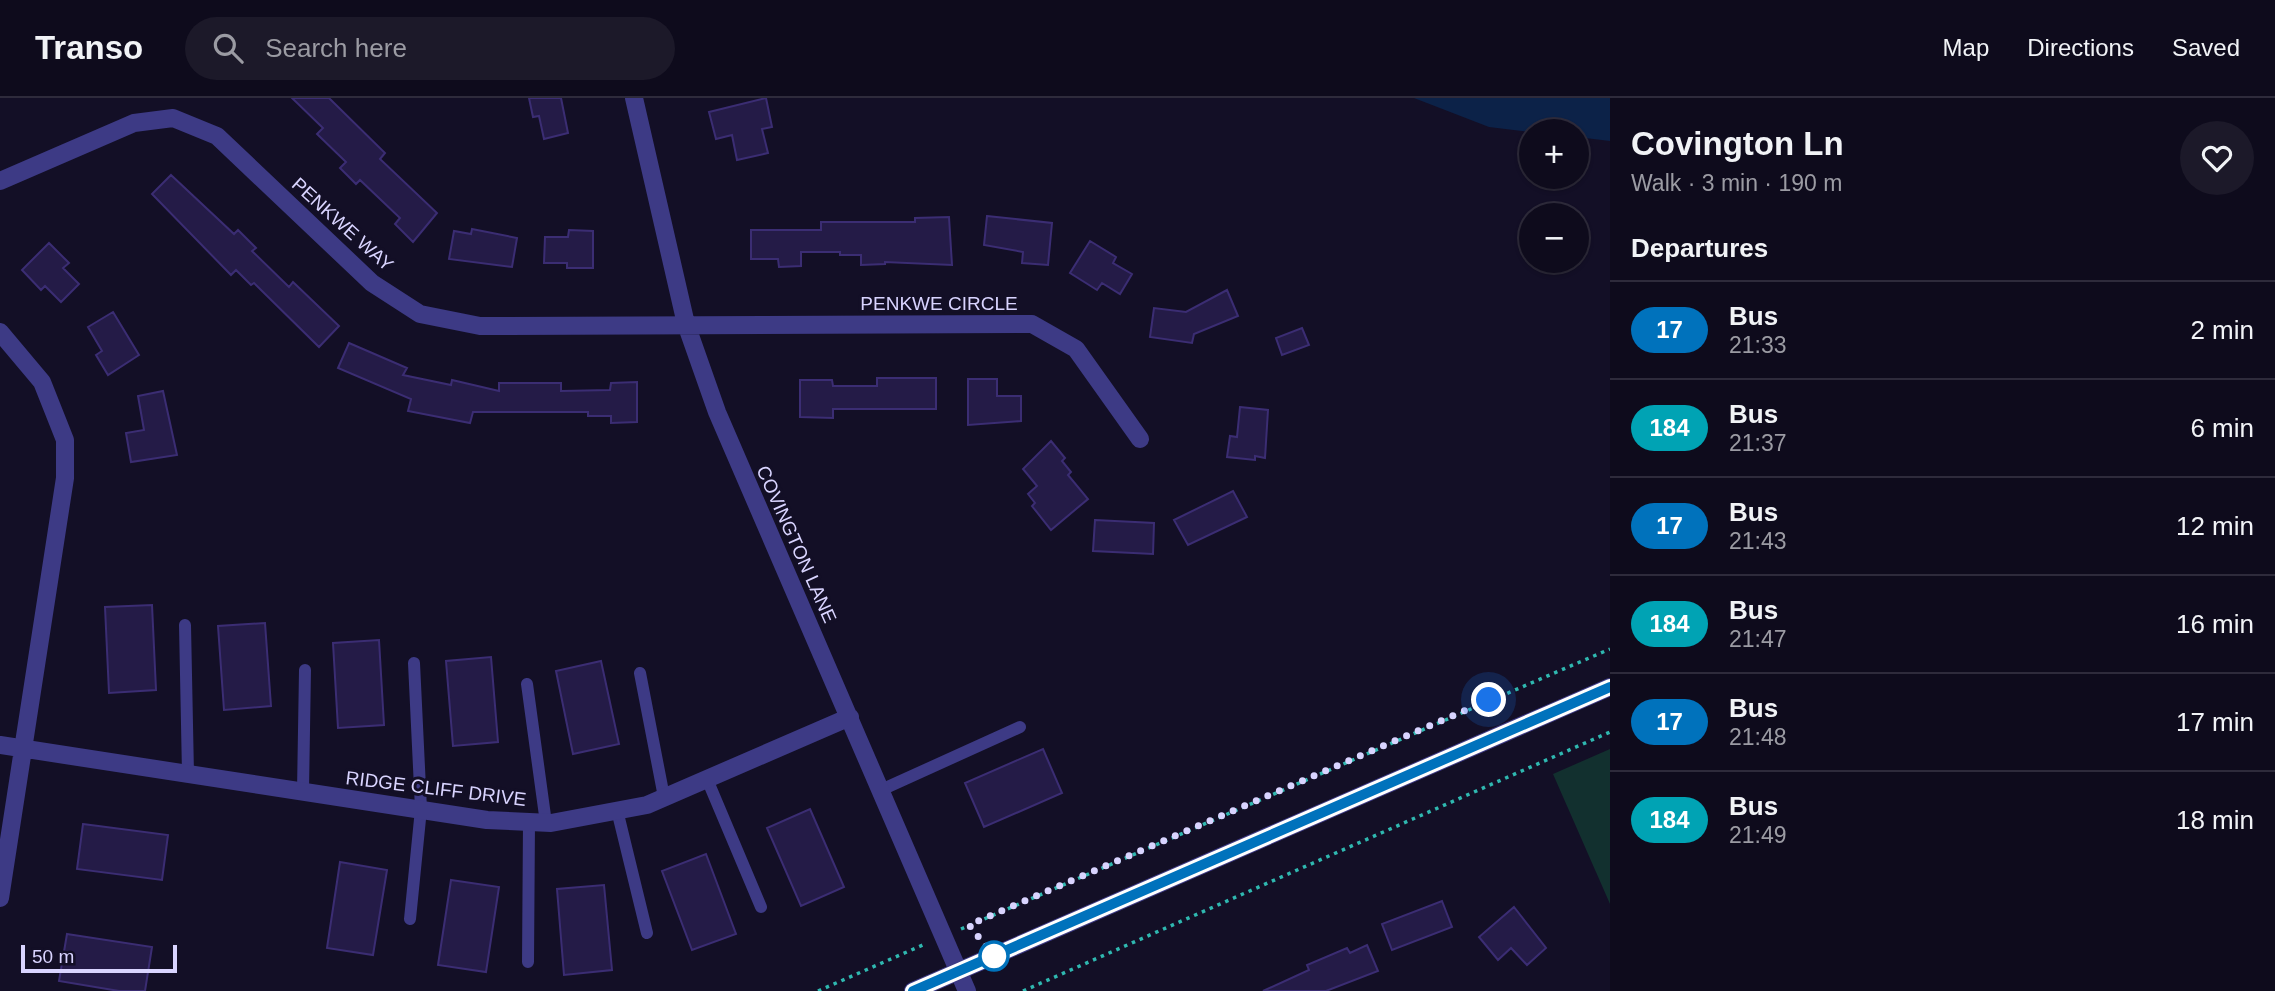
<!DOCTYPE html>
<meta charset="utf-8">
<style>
:root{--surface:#0e0b1c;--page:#1c1929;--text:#f1f3f6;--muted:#9b9ba3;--line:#2e2b3b}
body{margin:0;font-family:Helvetica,sans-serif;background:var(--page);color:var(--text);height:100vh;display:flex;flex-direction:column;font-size:26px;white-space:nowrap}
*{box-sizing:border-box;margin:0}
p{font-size:23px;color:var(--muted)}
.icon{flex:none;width:38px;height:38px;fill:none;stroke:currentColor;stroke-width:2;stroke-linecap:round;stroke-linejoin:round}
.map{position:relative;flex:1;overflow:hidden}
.drawer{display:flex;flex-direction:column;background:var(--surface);width:665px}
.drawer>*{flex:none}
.badge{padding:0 14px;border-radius:23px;font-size:24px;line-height:46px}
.buttons{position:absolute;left:1519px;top:21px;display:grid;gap:14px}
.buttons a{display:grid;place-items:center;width:70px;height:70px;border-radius:50%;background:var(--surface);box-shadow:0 2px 5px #0004,0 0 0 2px var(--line);font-size:35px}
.scale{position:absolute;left:21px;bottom:18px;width:156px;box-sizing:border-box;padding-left:7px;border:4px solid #d9d4ff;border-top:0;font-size:19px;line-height:24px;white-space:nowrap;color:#d9d4ff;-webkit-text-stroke:5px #130f26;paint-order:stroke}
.you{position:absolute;width:35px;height:35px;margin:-18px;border:5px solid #fff;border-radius:50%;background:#1a73e8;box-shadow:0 0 0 10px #1a73e833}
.map>.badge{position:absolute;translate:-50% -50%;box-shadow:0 0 0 4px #fff}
h2{padding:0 21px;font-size:26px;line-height:63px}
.round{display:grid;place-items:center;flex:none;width:74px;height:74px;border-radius:37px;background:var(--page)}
.head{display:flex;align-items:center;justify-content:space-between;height:119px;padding:0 21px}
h1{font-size:33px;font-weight:600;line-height:52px}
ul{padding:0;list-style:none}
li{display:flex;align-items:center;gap:21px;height:98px;padding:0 21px;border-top:2px solid var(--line)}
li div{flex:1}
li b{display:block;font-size:26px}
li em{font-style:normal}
li .badge{min-width:77px;font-weight:700;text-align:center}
header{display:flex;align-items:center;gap:42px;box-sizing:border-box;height:98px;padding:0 35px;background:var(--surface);border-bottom:2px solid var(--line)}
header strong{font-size:33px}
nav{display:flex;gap:38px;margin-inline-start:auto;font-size:24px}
.search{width:490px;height:63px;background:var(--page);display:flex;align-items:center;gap:18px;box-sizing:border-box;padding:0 24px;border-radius:38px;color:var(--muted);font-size:26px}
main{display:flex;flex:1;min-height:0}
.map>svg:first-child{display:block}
.green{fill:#12302f}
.water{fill:#0c2248}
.building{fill:#241b47;stroke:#3b2d73;stroke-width:2}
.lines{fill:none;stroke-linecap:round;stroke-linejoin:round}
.path{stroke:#2fb8b0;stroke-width:3.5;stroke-dasharray:3.5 5;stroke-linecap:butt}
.service{stroke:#3d3a85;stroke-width:12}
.minor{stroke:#3d3a85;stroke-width:18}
.tertiary{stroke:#3d3a85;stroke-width:18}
.line-casing{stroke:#fff;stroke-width:16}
.line{stroke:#0072bc;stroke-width:10}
.walk{stroke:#d9d4ff;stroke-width:7;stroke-dasharray:0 12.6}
.stop-dot{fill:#fff;stroke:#0072bc;stroke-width:3.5}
.labels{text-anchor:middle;stroke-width:6;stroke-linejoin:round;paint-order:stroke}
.street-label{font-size:19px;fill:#d9d4ff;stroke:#130f26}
</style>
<header>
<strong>Transo</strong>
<div class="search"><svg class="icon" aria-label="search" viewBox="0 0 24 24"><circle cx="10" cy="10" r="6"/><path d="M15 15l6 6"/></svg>Search here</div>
<nav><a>Map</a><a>Directions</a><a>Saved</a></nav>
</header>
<main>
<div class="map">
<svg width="1610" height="893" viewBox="0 0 1610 893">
<rect width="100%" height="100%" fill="#130f26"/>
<!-- green -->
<path class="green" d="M1610 651V806L1553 676Z"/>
<!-- water -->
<path class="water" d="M1414 0H1610V43L1577 39V33L1531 34 1489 29Z"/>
<!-- building -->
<path class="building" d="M292 0H329L385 55 380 61 437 115 413 144 395 126 400 120 360 82 356 86 340 70 346 64 317 36 323 30Z
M529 0H561L568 35 544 41 539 18 533 19Z
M766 0 772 29 762 31 768 55 737 62 732 37 716 41 709 14Z
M171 77 234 136 238 132 256 150 252 153 289 189 293 184 339 228 319 249 254 185 251 187 236 172 231 177 152 96Z
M987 118 1052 125 1048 167 1022 165 1023 154 984 147Z
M949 119 952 167 885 164V166L861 167V157H840V154H801V168L779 169 778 161H751V132H821V124H915V120Z
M472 131 517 140 512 169 449 161 454 133 471 136Z
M569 132 593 133V170H567V165H544L545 139H568Z
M1090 143 1116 159 1113 165 1132 176 1120 196 1102 185 1097 192 1070 175Z
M49 145 69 165 63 170 79 186 61 204 45 188 41 192 22 172Z
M1227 192 1238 218 1194 236 1192 245 1150 239 1154 210 1186 214Z
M113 214 139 257 108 277 96 257 102 253 88 229Z
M1302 230 1309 247 1282 257 1276 240Z
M349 245 407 270 403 277 451 287 452 282 499 293V285H561V293L610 292 611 285 637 284V324L611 325V318H588V314H473L470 325 408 313 411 301 338 270Z
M877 280H936V311H833V320L800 319V282H832L833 288H877Z
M968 281H997V298H1021V323L968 327Z
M163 293 177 357 131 364 126 335 144 332 138 298Z
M1240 309 1268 312 1265 360 1255 358V362L1227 359 1230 338 1237 339Z
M1051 343 1065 360 1062 363 1071 374 1068 377 1088 401 1051 432 1032 408 1035 405 1028 396 1037 388 1023 371Z
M1233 393 1247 419 1188 447 1174 422Z
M1095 422 1154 425 1153 456 1093 453Z
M152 507 156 592 109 595 105 509Z
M265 525 271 608 224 612 218 528Z
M379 542 384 627 338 630 333 545Z
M491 559 498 644 453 648 446 563Z
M601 563 619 646 573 656 556 573Z
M1043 651 1062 695 984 729 965 685Z
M810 711 844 789 801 808 767 730Z
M83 726 168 737 162 782 77 771Z
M706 756 736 836 692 852 662 773Z
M340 764 387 772 373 857 327 850Z
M451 782 499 789 486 874 438 867Z
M604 787 612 872 564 877 557 791Z
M1442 803 1452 829 1392 852 1382 826Z
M1514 809 1546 850 1527 867 1511 850 1498 862 1479 839Z
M67 836 152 849 145 893H119L59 883Z
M1367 847 1378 873 1326 893H1263L1309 872 1307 867 1347 850 1350 855Z"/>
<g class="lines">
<!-- path -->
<path class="path" d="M961 831 1610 551
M818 893 925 846
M1023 893 1610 634"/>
<!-- service -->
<path class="service" d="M185 527 188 676
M640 575 664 699
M527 586 546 725
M707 681 761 809
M881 692 1020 629
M303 693 305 572
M617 712 647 835
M410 821 421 711 414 565
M528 864 529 724"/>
<!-- minor -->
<path class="minor" d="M634 0 686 226 717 314 967 893
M0 83 134 25 173 20 217 38 372 185 420 216 480 228 1032 226 1076 251 1140 341
M0 234 42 284 65 342V380L0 800
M0 647 487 722 551 725 647 707 850 619"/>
<!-- tertiary -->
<path class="tertiary" d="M913 893 1610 589"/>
</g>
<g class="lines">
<!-- line casing -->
<g class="line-casing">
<path id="line" d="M913 893 1610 589"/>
</g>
<!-- line -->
<use href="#line" class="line"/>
<!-- walk -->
<path class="walk" d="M994 858 969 827 1489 602"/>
</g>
<!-- markers -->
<circle class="stop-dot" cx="994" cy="858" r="14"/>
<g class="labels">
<!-- street labels -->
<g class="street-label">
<text transform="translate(343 126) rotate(42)" y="7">PENKWE WAY</text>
<text x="939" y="212">PENKWE CIRCLE</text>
<text transform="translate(797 446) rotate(66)" y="7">COVINGTON LANE</text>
<text transform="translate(436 690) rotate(7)" y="7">RIDGE CLIFF DRIVE</text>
</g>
</g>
</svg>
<div class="buttons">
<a>+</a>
<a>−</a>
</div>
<div class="scale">50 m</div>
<div class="you" style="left:1489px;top:602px"></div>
</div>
<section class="drawer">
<div class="head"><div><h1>Covington Ln</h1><p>Walk · 3 min · 190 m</p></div><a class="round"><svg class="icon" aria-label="heart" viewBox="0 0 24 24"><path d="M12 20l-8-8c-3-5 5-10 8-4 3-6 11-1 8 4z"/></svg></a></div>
<h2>Departures</h2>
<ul>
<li><span class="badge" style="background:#0072bc;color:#fff">17</span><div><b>Bus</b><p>21:33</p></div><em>2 min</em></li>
<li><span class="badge" style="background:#00a3b4;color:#fff">184</span><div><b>Bus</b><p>21:37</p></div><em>6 min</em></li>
<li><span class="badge" style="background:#0072bc;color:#fff">17</span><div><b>Bus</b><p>21:43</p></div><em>12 min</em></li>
<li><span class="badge" style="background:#00a3b4;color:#fff">184</span><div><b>Bus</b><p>21:47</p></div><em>16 min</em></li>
<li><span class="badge" style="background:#0072bc;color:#fff">17</span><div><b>Bus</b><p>21:48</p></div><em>17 min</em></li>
<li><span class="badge" style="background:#00a3b4;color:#fff">184</span><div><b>Bus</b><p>21:49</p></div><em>18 min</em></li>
</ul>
</section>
</main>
